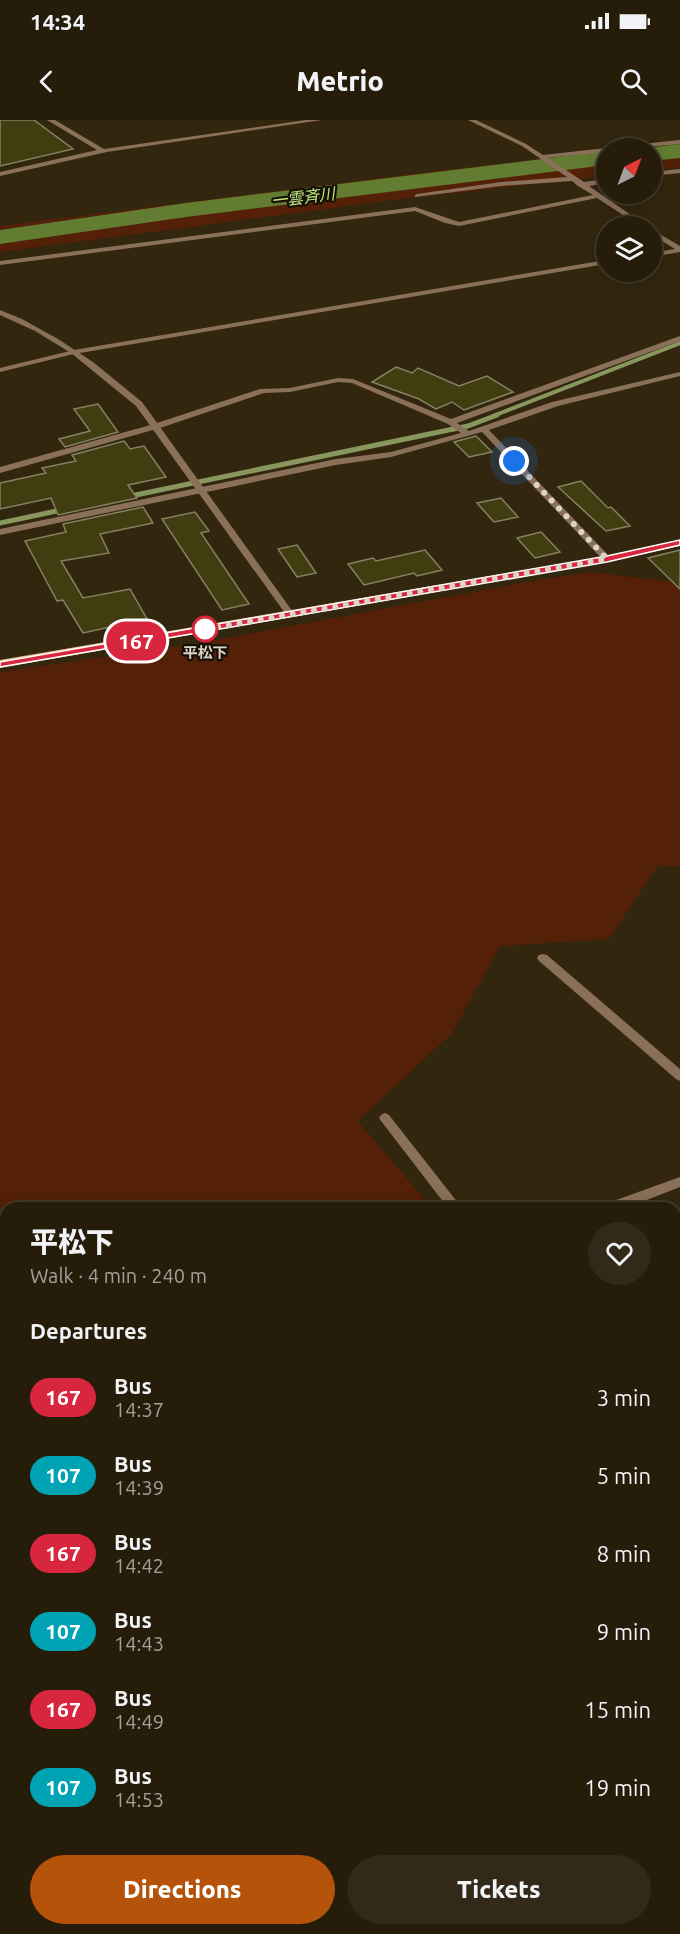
<!DOCTYPE html>
<meta charset="utf-8">
<style>
:root{--surface:#261c0a;--page:#322918;--text:#f1f3f6;--muted:#a4a19c;--line:#423a2b;--accent:#b45309}
body{margin:0;font-family:Ubuntu,"Noto Sans JP",sans-serif;background:var(--page);color:var(--text);height:100vh;display:flex;flex-direction:column;font-size:22px;white-space:nowrap}
*{box-sizing:border-box;margin:0}
p{font-size:20px;color:var(--muted)}
.icon{flex:none;width:33px;height:33px;fill:none;stroke:currentColor;stroke-width:2;stroke-linecap:round;stroke-linejoin:round}
.map{position:relative;flex:1;overflow:hidden}
.side{position:absolute;left:0px;top:1082px;width:681px;height:734px;display:flex;flex-direction:column;background:var(--surface);border-radius:18px 18px 0 0;box-shadow:0 3px 15px #0003,0 0 0 2px var(--line)}
.side>*{flex:none}
.badge{padding:0 12px;border-radius:20px;font-size:21px;line-height:39px}
.needle{width:39px;rotate:42deg}
.buttons{position:absolute;left:596px;top:18px;display:grid;gap:12px}
.buttons a{display:grid;place-items:center;width:66px;height:66px;border-radius:50%;background:var(--surface);box-shadow:0 3px 15px #0003,0 0 0 2px var(--line);font-size:30px}
.you{position:absolute;width:30px;height:30px;margin:-15px;border:4px solid #fff;border-radius:50%;background:#1a73e8;box-shadow:0 0 0 9px #1a73e833}
.map>.badge{position:absolute;translate:-50% -50%;box-shadow:0 0 0 3px #fff}
h2{padding:0 30px;font-size:22px;line-height:54px}
.round{display:grid;place-items:center;flex:none;width:63px;height:63px;border-radius:32px;background:var(--page)}
.head{display:flex;align-items:center;justify-content:space-between;height:102px;padding:0 30px}
h1{font-size:28px;font-weight:800;line-height:45px}
.cta{display:flex;gap:12px;margin-top:auto;padding:12px 30px}
.cta a{flex:1;height:69px;border-radius:36px;background:var(--accent);color:#fff;font-size:24px;font-weight:800;line-height:69px;text-align:center}
.cta a+a{background:var(--page);color:var(--text)}
ul{padding:0;list-style:none}
li{display:flex;align-items:center;gap:18px;height:78px;padding:0 30px}
li div{flex:1}
li b{display:block;font-size:22px}
li em{font-style:normal}
li .badge{min-width:66px;font-weight:700;text-align:center}
.status{display:flex;justify-content:space-between;align-items:center;height:42px;padding:0 30px;background:var(--surface);direction:ltr}
.status svg{height:16px;fill:currentColor}
header{display:flex;justify-content:space-between;align-items:center;height:78px;padding:0 30px;background:var(--surface);font-size:27px;font-weight:800}
.map>svg:first-child{display:block}
.green{fill:#542008}
.lines{fill:none;stroke-linecap:round;stroke-linejoin:round}
.stream-far1{stroke:#87975e;stroke-width:4}
.stream{stroke:#87975e;stroke-width:5}
.river{fill:#627c31;fill-rule:evenodd}
.building{fill:#413d10;stroke:#838265;stroke-width:1.5}
.minor{fill:#8a7058;fill-rule:evenodd}
.tertiary{fill:#8a7058;fill-rule:evenodd}
.secondary{fill:#c29872;fill-rule:evenodd}
.primary{fill:#eeb786;fill-rule:evenodd}
.line{fill:#d7263d;stroke:#fff;stroke-width:1.5}
.walk{stroke:#dcd5c7;stroke-width:6;stroke-dasharray:0 10.8}
.stop-dot{fill:#fff;stroke:#d7263d;stroke-width:3}
.labels{text-anchor:middle;stroke-width:4.5;stroke-linejoin:round;paint-order:stroke}
.far-stop-label{font-size:15px;font-weight:bold;fill:#dcd5c7;stroke:#151007}
.far-water-label{font-size:16px;font-style:italic;fill:#c1e881;stroke:#151007}
</style>
<div class="status"><b>14:34</b><svg viewBox="0 0 49 12"><path d="M0 12V9h3v3zM5 12V6h3v6zM10 12V3h3v9zM15 12V0h3v12zM26 1h20v11H26zM47 4h2v5h-2z"/></svg></div>
<header><svg class="icon" aria-label="back" viewBox="0 0 24 24"><path d="M15 5l-7 7 7 7"/></svg>Metrio<svg class="icon" aria-label="search" viewBox="0 0 24 24"><circle cx="10" cy="10" r="6"/><path d="M15 15l6 6"/></svg></header>
<div class="map">
<svg width="680" height="1814" viewBox="0 0 680 1814">
<rect width="100%" height="100%" fill="#32260e"/>
<!-- green -->
<path class="green" d="M680 25V47L651 51V28H642Z
M606 32V56L401 79 0 132V106L444 50Z
M589 452 680 463V747L658 745 609 819 500 826 452 913 358 1001 431 1087 6 1088V1292L0 1294V552L206 522 538 460Z"/>
<g class="lines">
<!-- stream-far1 -->
<path class="stream-far1" d="M493 296 680 223"/>
<!-- stream -->
<path class="stream" d="M126 377 468 306 497 295
M0 403 66 389"/>
<!-- river -->
<path class="river" d="M680 24V38L651 41V28H646Z
M606 31V45L186 97 0 124V110L186 83Z"/>
</g>
<!-- building -->
<path class="building" d="M0 0H34L73 29 0 46Z
M396 247 412 253 418 248 459 266 487 256 513 272 464 290 452 282 436 289 419 279 372 262Z
M98 284 118 312 65 327 59 319 90 311 74 289Z
M476 316 492 332 469 337 454 322Z
M124 321 130 329 144 326 166 357 128 365 137 378 58 395 51 378 0 389V363L46 353 42 348 76 341 72 335Z
M581 361 608 388 611 387 630 406 606 411 558 367Z
M501 378 518 397 494 402 477 383Z
M143 387 153 403 100 414 109 433 61 441 83 478 130 469 147 499 83 513 63 480 57 481 25 421 66 412 63 404Z
M195 392 209 411 201 413 249 484 222 490 162 399Z
M541 412 560 432 535 438 517 418Z
M297 425 316 453 297 457 278 429Z
M425 430 442 450 417 456 414 453 364 465 348 444 373 438 376 441Z
M680 430V469L648 438Z"/>
<g class="lines">
<!-- minor -->
<path class="minor" d="M47 0H55L104 29 306 0H322L107 32 0 56V52L97 30Z
M468 0H476L526 24 543 35 606 28H608H606V32L548 38 584 62 606 59V63L589 66 647 106H640L597 78 459 106 445 103 415 91 0 145V141L415 87 459 102 593 75 578 66 572 61 501 66 415 77V75L417 74 501 62 567 57 522 26Z
M680 20V24L636 28H619L622 26Z
M680 49V53L651 56V52Z
M651 109 680 126V132L651 137V133L675 129 651 114Z
M606 140V144L74 234 0 252V248L74 230Z
M680 216V221L457 303 469 311 552 282 680 252V256L558 286 489 310 610 437V441H604L482 312 391 337 336 345 0 415V409L336 339 391 332 461 313 448 304 352 263 338 262 290 272 264 273 160 308 0 353V347L154 304 260 269 290 268 338 258 353 259 451 299Z
M543 834 547 835 680 949V961L676 959 539 841 537 838 539 835Z
M385 993 389 995 462 1088H448L381 1001 379 998 381 995Z
M680 1057V1067L626 1088H604L605 1084Z
M6 1290V1302L0 1304V1292Z
M675 1353 680 1355V1373L675 1371Z
M0 1510 6 1513V1532L0 1529Z
M298 1809H319L321 1814H300Z"/>
<!-- tertiary -->
<path class="tertiary" d="M0 190 22 199 58 219 93 242 142 282 293 492V496H287L136 286 71 233 35 211 0 195Z"/>
<!-- secondary -->
<path class="secondary" d="M680 1364V1379L675 1381V1366Z
M24 1809H47L45 1814H22Z"/>
<!-- primary -->
<path class="primary" d="M680 420V426L607 442 0 548V540L607 436Z"/>
</g>
<!-- line -->
<path class="line" d="M680 420V425L607 442 0 547V542L607 436Z"/>
<g class="lines">
<!-- walk -->
<path class="walk" d="M205 509 201 510 607 439 514 341"/>
</g>
<!-- markers -->
<circle class="stop-dot" cx="205" cy="509" r="12"/>
<g class="labels">
<!-- far-stop labels -->
<g class="far-stop-label">
<text x="205" y="538">平松下</text>
</g>
<!-- far-water labels -->
<g class="far-water-label">
<text transform="translate(303 77) rotate(-7)" y="6">一雲斉川</text>
</g>
</g>
</svg>
<div class="buttons">
<a><svg class="needle" viewBox="-14 -14 28 28"><path d="M0-13l5 13h-10z" fill="#e53935"/><path d="M0 13l5-13h-10z" fill="#a4a19c"/></svg></a>
<a><svg class="icon" aria-label="layers" viewBox="0 0 24 24"><path d="M12 4l9 5-9 5-9-5zM3 14l9 5 9-5"/></svg></a>
</div>
<div class="you" style="left:514px;top:341px"></div>
<b class="badge" style="left:136px;top:521px;background:#d7263d;color:#fff">167</b>
<section class="side">
<div class="head"><div><h1>平松下</h1><p>Walk · 4 min · 240 m</p></div><a class="round"><svg class="icon" aria-label="heart" viewBox="0 0 24 24"><path d="M12 20l-8-8c-3-5 5-10 8-4 3-6 11-1 8 4z"/></svg></a></div>
<h2>Departures</h2>
<ul>
<li><span class="badge" style="background:#d7263d;color:#fff">167</span><div><b>Bus</b><p>14:37</p></div><em>3 min</em></li>
<li><span class="badge" style="background:#00a3b4;color:#fff">107</span><div><b>Bus</b><p>14:39</p></div><em>5 min</em></li>
<li><span class="badge" style="background:#d7263d;color:#fff">167</span><div><b>Bus</b><p>14:42</p></div><em>8 min</em></li>
<li><span class="badge" style="background:#00a3b4;color:#fff">107</span><div><b>Bus</b><p>14:43</p></div><em>9 min</em></li>
<li><span class="badge" style="background:#d7263d;color:#fff">167</span><div><b>Bus</b><p>14:49</p></div><em>15 min</em></li>
<li><span class="badge" style="background:#00a3b4;color:#fff">107</span><div><b>Bus</b><p>14:53</p></div><em>19 min</em></li>
</ul>
<div class="cta"><a>Directions</a><a>Tickets</a></div>
</section>
</div>
